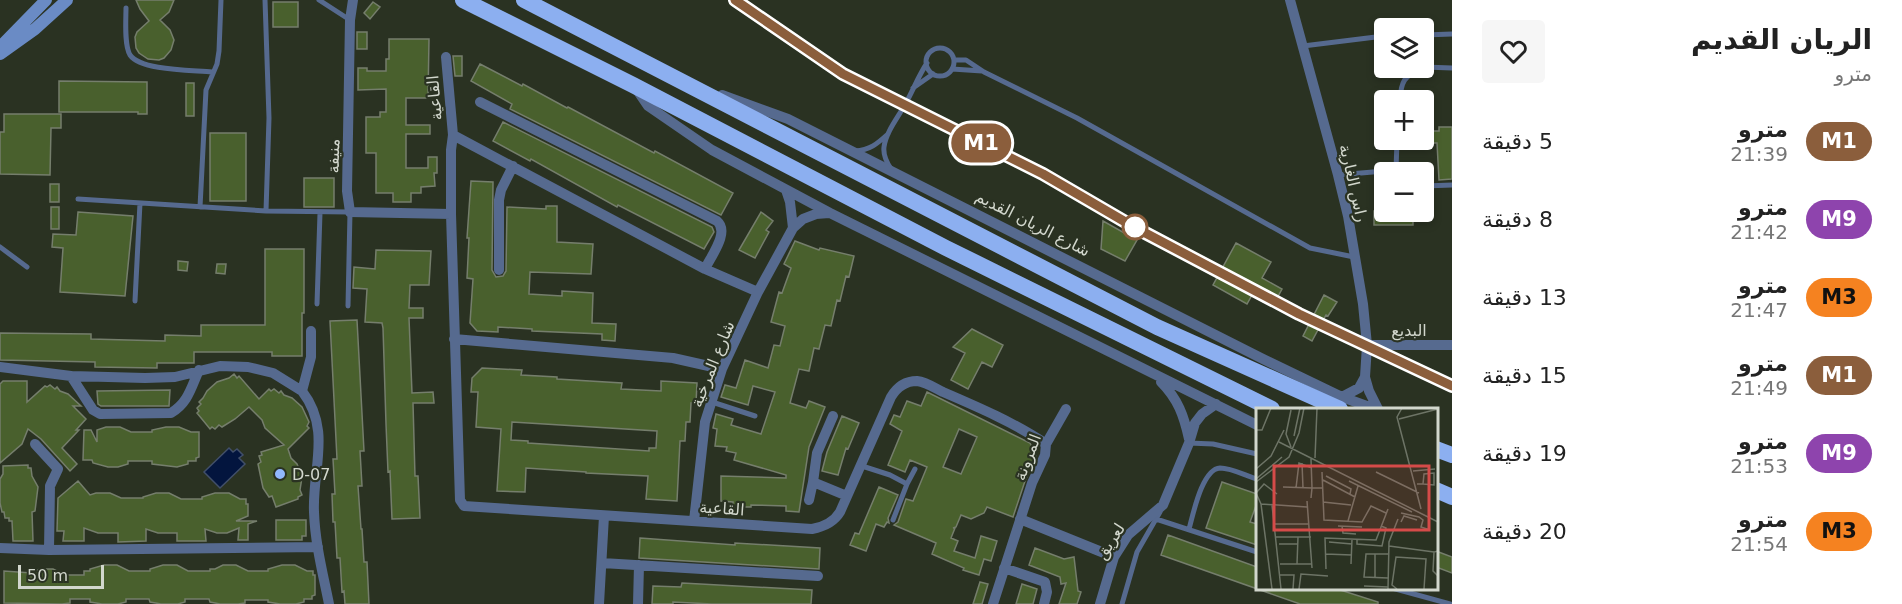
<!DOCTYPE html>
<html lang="ar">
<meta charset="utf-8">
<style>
:root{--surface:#fff;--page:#f6f6f6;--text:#222;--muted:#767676}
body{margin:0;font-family:"DejaVu Sans","Noto Naskh Arabic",sans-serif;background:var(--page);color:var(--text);direction:rtl;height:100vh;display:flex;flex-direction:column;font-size:22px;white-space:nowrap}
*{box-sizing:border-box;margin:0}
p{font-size:20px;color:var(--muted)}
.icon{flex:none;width:33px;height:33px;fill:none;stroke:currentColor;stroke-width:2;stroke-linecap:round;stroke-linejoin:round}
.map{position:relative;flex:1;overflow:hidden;direction:ltr}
.drawer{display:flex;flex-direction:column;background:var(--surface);width:450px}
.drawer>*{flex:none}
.badge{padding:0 12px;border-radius:20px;font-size:21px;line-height:39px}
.tools{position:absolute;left:1374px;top:18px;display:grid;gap:12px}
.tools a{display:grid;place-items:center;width:60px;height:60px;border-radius:6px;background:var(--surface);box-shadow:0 3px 9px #0003;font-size:30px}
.scale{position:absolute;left:18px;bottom:15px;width:86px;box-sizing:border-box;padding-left:6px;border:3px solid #d2d7cd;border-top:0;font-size:16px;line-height:21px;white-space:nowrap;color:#d2d7cd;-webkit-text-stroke:4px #2a3222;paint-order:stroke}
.map>.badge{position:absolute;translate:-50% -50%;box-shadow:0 0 0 3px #fff}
.round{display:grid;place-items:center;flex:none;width:63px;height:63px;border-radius:6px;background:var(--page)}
.overview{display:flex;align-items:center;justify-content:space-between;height:102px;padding:0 30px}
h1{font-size:28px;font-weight:700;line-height:45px}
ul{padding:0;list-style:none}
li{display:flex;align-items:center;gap:18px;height:78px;padding:0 30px}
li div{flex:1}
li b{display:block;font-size:22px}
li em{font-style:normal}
li .badge{min-width:66px;font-weight:700;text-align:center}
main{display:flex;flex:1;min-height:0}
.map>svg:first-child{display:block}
.water{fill:#03153e;stroke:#414f69;stroke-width:1.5}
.building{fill:#49602d;stroke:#757e6c;stroke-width:1.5;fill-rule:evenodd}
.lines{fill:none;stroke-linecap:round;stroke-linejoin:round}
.service{stroke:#566a8f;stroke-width:5}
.minor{stroke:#566a8f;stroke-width:10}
.secondary{stroke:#6a8bc5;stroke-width:12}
.trunk{stroke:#8caff0;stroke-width:16}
.line-casing{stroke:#fff;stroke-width:14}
.line{stroke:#8b5e3c;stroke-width:9}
.stop-dot{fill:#fff;stroke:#8b5e3c;stroke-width:3}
.poi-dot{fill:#91b8fd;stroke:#2a3222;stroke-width:2}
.labels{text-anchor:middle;stroke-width:4.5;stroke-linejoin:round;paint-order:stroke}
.street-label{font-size:16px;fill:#d2d7cd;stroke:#2a3222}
.poi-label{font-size:16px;fill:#d2d7cd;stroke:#2a3222;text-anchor:start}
.inset-road{fill:none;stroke:#6d7466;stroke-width:1.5}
.view{fill:#d54b49;fill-opacity:0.15;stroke:#d54b49;stroke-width:3}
.inset-edge{fill:none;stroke:#d2d7cd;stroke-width:3}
</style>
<main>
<section class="drawer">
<div class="overview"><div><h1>الريان القديم</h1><p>مترو</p></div><a class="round"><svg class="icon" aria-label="heart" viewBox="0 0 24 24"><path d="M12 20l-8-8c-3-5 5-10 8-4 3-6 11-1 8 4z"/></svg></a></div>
<ul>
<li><span class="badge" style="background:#8b5e3c;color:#fff">M1</span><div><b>مترو</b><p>21:39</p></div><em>5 دقيقة</em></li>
<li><span class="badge" style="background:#8e44ad;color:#fff">M9</span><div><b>مترو</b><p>21:42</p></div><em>8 دقيقة</em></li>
<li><span class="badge" style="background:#f58220;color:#111">M3</span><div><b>مترو</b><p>21:47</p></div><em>13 دقيقة</em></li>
<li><span class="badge" style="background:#8b5e3c;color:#fff">M1</span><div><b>مترو</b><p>21:49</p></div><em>15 دقيقة</em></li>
<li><span class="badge" style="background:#8e44ad;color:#fff">M9</span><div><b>مترو</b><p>21:53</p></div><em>19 دقيقة</em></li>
<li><span class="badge" style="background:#f58220;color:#111">M3</span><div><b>مترو</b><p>21:54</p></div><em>20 دقيقة</em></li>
</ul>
</section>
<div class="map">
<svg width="1452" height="604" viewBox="0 0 1452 604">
<rect width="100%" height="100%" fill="#2a3222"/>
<!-- water -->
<path class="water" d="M229 448 233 452 237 449 243 455 239 458 245 464 220 488 204 472Z"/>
<!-- building -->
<path class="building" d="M136 0H174L169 12 160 20 170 30 174 40 171 50 164 58 159 60 148 59 139 53 136 48 135 37 137 32 149 21 140 9Z
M273 2H298V27H273Z
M373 2 380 7 370 19 364 13Z
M357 32H367V49H357Z
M389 39H429L428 98H406V125H430V134H406V168H428V157H437V173H434L435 186 421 187V193H411V202H393V193H376V153H366V117H380V112H386V89L358 90V68H367V71H386V59H389Z
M453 56H462V76H455Z
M480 64 522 86 523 84 567 108 568 107 654 153 655 151 733 193 721 215 510 109 512 104 471 81Z
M59 81 147 82V114H138V112H59Z
M186 83H194V116H186Z
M4 114H61V128H51L50 175 0 174V132H4Z
M503 122 712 227 714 232 704 249 618 205 617 207 531 159 530 161 493 141Z
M1439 127H1452V179L1439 180 1437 143H1428V131H1439Z
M210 133H246V201H210Z
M304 178H334V207H304Z
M471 181 493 182 492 270 496 277 503 276 506 271 507 207 546 209V206H557V242L593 244 591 274 530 272 529 294 562 296V291L593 293 592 323 616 324 615 341 602 340V334L532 331V329L498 327V332L477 331 470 323 473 279 467 278 469 238H467Z
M50 184H59V202H50Z
M51 207H59V229H51Z
M1374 211 1413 212V225H1374Z
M78 212 133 216 125 296 60 292 63 248 52 247 53 234 76 235Z
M761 212 773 221 766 230 769 232 755 258 739 250Z
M1103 221 1137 240 1125 261 1101 249Z
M795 241 819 250 820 248 854 256 849 277 846 276 840 301 837 300 831 326 825 325 819 349 814 348 809 371 799 369 790 403 806 408 809 401 825 407 809 447 799 512 786 511V506L751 505V507H733V502L721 501V476L786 478V475L734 460 736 453 726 451 727 447 715 446 717 429 713 428 716 414 733 419 731 425 761 434 775 392 753 386 748 405 721 397 725 385 736 388 745 360 768 368 774 345 780 346 785 326 771 322 779 292 782 293 791 268 784 264Z
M1236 243 1271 262 1262 278 1282 289 1276 300 1256 288 1247 304 1213 285Z
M265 249H304V313H302V356H272V352H194V363H157V368L95 367V362L0 360V333L91 334V339L165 341V335L201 336V325H265Z
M376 250 431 251 429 285H410L409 308H423V318H409L412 393 433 392 434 403H413L415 476H418L420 518 392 519 390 471 388 472 386 424 383 328 382 323 365 322 367 289 353 288 354 267 375 269Z
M178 261 188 262 187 271 178 270Z
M217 264H226L225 274 216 273Z
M1324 295 1337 302 1328 316 1326 315 1312 341 1303 336Z
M357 320 364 451H360L362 486H358L361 529H362L364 562H367L369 604H345L344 591 342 592 340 558H337L335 522H333L332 494H335L333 459H337L330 321Z
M972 329 1003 345 992 367 982 362 968 389 951 380 965 353 953 347Z
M482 368 522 370 521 375 557 377V379L622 383 621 389 661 391V381L697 383 696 403H691L690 422H686L685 441H680L677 501 646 499 648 476 586 473V472L526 468 525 492 497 491 501 429 476 427 478 392H471L472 378ZM512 422 657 431 656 448H649V451L528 443V441L511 440Z
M234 374 237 378 239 376 259 399 269 389 271 391 274 389 279 393 281 391 284 395 292 398 302 407 309 422 307 426 309 428 288 449 291 458 297 464 302 477 300 490 302 495 298 497V499L276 507 272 496 269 497 263 488 258 464 261 462 259 456 262 455 261 452 284 445 265 428 262 420 249 407 235 419 222 427 219 425 215 429 212 427 210 429 197 413 199 411 197 408 201 404 199 402 203 398 207 391 217 382 229 378Z
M3 381H27V402L45 386 47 387 50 385 55 389 57 387 60 391 68 394 81 406H73L86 419 76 430H79L62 448 77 464 70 471 41 439 28 429 22 444 0 463V384Z
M170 390 169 406H101L98 404 97 391Z
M927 392 1030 443 1036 456 1025 481 1013 517 987 507 984 513 971 519 961 515 956 527 953 528H955L951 538 958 541 954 551 975 558 981 536 997 541 991 561 984 559 979 575 963 570 964 568 932 554 936 543 894 525 898 522 906 499 913 501 927 467 910 460 905 472 888 465 902 431 890 424 894 415 900 417 907 401 921 406ZM959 429 977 437 961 474 943 467Z
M842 416 859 423 848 449 846 448 838 475 822 471 827 452Z
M106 427H120L131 432H152V430L166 427H179L191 432H199V457L196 458V461H188V464L177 467 152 464V461H128V464L118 467H108L93 463 92 460H83L84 430H91L97 442V430Z
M28 465V468H31L32 476 38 487 35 511 32 512 33 541H13L12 521H9V518H5L4 512H2L0 503V479L3 474V466Z
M78 481 90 495 96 493H110L121 498H143V497L156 493H169L181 499H202V497L215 493H229L240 499H246V504H248V516L236 521H257L248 524V540H238L239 528 227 533H217L205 529 206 541H177V533H158L146 529V541L118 542V533H98L84 528V541H63L64 531H57L58 498Z
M1222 482 1257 494V503L1250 522 1257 524V545L1206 528Z
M879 487 898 495 888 518 889 523 887 522 884 527 876 524 866 551 850 545 855 533 859 534Z
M276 520H306V536H302V540H276Z
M1168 535 1257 567V588H1334L1378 602V604H1300L1161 555Z
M640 538 735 545V543L820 548 819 569 639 558Z
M1035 548 1064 559 1074 557 1078 591 1081 592 1077 604H1059L1066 583 1061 584 1060 577 1029 565Z
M1436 551 1452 557V573L1436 567Z
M104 565H117L129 571H150V569L163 565H177L188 571H210V569H215L223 565H236L248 571H268V569L282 565H295L307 571H313V575H315V595L312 596V599H304V602L296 604H280L268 602V600H245V603L238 604H220L210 602 209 599H185V602L178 604H161L150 602 149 599H126V602L118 604H102L90 602V599H70V603L62 604 4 603V571L32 573 40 569H53L65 575H84V571H90V569Z
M980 582 988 584 982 604H973Z
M682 583 812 590 811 604H712L673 602V604H652L653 586 681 587Z
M1022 584 1037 589 1033 604H1016Z"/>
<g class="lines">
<!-- service -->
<path class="service" d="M265 0 269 118 266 211
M319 0 350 20
M126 8C126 19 124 45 130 55 141 71 194 70 212 72
M1424 35 1452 34
M1303 46 1384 36
M926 62a14 14 0 1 1 28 0a14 14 0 1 1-28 0Z
M954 60H966L984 72 1077 118 1310 248 1354 257
M1424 67 1452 68
M952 69 982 71
M913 88 933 74
M1400 100C1401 81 1404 77 1421 68
M855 151C870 150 877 144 888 134
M891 169C887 163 883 155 884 147 886 131 900 115 907 101 914 88 919 75 927 63
M1338 175 1396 170 1397 140
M1424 186 1452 185
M78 199 266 211 350 212 348 306
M200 207 206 90 217 64 219 51 221 0
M0 247 27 267
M135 301 140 203
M317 304 320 213
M712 402 755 416
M1189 443 1213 444 1257 454
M862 466 890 475 907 484 893 520
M907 484 915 469
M1156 519 1257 552
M1189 529C1193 515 1202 469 1220 468 1232 468 1246 476 1257 479
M1392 588 1450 604
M1122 604 1137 552 1160 512"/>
<!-- minor -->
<path class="minor" d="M353 0 350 20 347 191 350 212 451 214
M1290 0 1338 175 1348 216 1363 304 1367 345 1365 377 1369 391 1378 409
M446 57 453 135 451 150V214L460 500 464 506 812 529C823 527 834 522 840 512L891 397C897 387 906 381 917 381 926 382 935 388 943 392 978 407 1015 423 1046 444
M635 87 648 106 712 150 830 213 1257 425
M722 95 788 119 1263 359 1342 397 1375 409
M480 102 717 221C730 232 711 256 705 269
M453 135 705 269 758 292
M786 190 790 202 793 228
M499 270V200L501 190 513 166
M311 331V357L302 391C332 430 312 469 314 512 315 543 323 574 329 604
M454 339 673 358 722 369
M1367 345H1452
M0 367 71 376 145 378 175 377 220 366 248 367 273 373 302 391
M71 376 93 410 100 414 171 413C188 403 191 388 199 370
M1161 382C1178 399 1184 416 1189 439
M1342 397 1359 388 1365 377
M833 416 817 453 813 482 847 496
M35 444 58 469 50 486 49 550
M809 500 813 482
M1020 519 1114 557
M694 521 705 422 722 369 758 292 793 228 803 219 816 214 829 213
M0 548 49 550 318 547
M602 563 818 576
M1004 568 1045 582 1047 592 1044 604
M599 604 604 516
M638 604 639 565
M993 604 1032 483 1045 455 1046 444 1066 409
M1100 604 1114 557 1128 535 1163 505 1189 443 1195 423 1202 414 1216 404"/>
<!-- secondary -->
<path class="secondary" d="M0 47 46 0
M0 54 35 29 67 0"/>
<!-- trunk -->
<path class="trunk" d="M463 0 633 85 946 248 1272 409
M524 0 1157 327 1340 409
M1436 449 1452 455
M1436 490 1452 497"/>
</g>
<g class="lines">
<!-- line casing -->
<g class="line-casing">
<path id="line" d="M735 0 843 74 1043 174 1134 227 1299 314 1452 386"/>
</g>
<!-- line -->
<use href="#line" class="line"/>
</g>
<!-- markers -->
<circle class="stop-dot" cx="1135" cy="227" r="12"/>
<circle class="poi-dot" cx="280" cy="474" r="6"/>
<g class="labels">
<!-- street labels -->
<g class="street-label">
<text transform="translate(434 98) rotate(-95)" y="6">القاعية</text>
<text transform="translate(333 156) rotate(-89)" y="6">منيفة</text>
<text transform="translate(1354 183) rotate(77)" y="6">راس الغارية</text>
<text transform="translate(1033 223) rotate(27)" y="6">شارع الريان القديم</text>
<text x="1409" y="336">البديع</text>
<text transform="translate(712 364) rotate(-68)" y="6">شارع المرخية</text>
<text transform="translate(1027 457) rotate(-69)" y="6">المرونة</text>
<text transform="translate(722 508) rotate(4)" y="6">القاعية</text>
<text transform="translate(1110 541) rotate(-57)" y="6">لعريق</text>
</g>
<!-- poi labels -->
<g class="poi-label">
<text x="292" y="480">D-07</text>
</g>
</g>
<!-- overview -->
<g transform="translate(1256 408)">
<rect width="182" height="182" fill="#2a3222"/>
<path class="inset-road" d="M146 0 141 9 165 101M143 11 182 1M0 22H6L15 0M38 28 44 0M23 34 182 114M35 39 30 26 35 2M59 50 61 0M55 51 56 80H66M46 55 47 80M0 61 15 48 28 22M157 63 179 61M66 64 68 112 106 114 115 98 130 105M120 64 163 85M70 68 95 81 94 86M0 71 26 49M67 72 99 89M93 73 156 104M0 74 33 49 43 25 48 0M161 76H167L168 66 178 65V77L167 76M27 79 56 80 55 90M40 80 43 55 56 60M0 85 5 96 16 181M0 85 8 76 21 86M51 93 56 160M67 94 95 97M5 96 51 99M16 97 25 181M145 105 163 109 167 112 165 119 174 122M92 113 102 78M145 114 148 108 161 112M18 116H52M82 118 106 119M86 118 87 125 100 126M19 129H55M101 131V136L126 138 130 120 125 118M73 134 96 136M23 136H42M133 138 178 144M182 143 178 144 177 163 182 168M69 146 96 147M24 156H55M41 156 42 129M95 156 96 131M70 161 69 130 120 132 132 101M23 167H38L37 181M119 170V146M132 170 108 169 110 146H132M108 178 132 179M43 181 45 166 72 168M132 181 133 134 142 111M141 181 136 177 140 149 170 151 168 181"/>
<path class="view" d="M18 58H173V122H18Z"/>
<rect width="182" height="182" class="inset-edge"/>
</g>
</svg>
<div class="tools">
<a><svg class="icon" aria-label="layers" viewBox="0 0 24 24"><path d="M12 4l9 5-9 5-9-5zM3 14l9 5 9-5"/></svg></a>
<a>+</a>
<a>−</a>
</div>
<div class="scale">50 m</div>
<b class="badge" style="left:981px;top:143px;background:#8b5e3c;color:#fff">M1</b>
</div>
</main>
